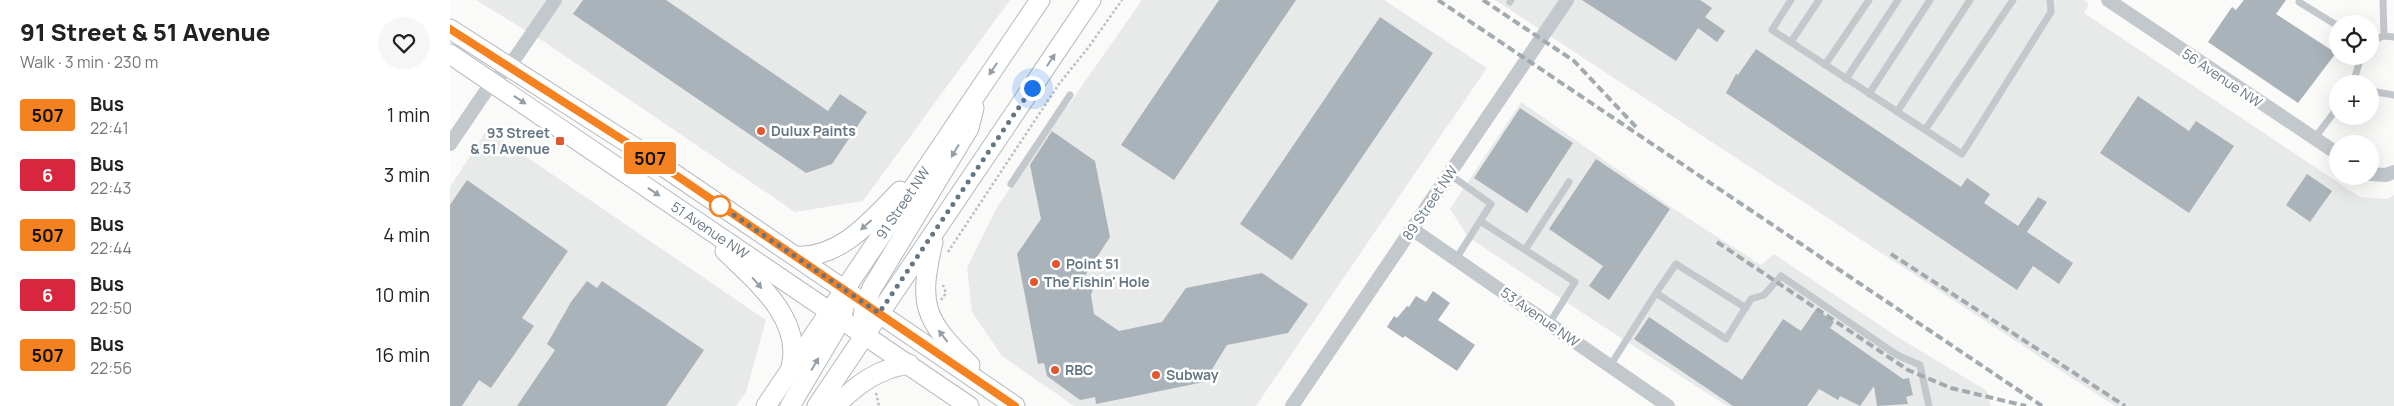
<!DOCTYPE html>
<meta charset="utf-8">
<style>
:root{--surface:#fff;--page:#f6f6f6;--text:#222;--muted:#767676}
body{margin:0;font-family:Manrope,sans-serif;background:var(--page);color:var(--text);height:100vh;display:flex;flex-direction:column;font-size:19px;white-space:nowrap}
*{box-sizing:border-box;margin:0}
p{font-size:16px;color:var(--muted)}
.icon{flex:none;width:28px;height:28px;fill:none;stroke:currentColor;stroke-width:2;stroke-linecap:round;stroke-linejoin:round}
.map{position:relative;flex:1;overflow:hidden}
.details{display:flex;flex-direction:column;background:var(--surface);width:450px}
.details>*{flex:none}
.badge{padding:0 10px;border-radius:4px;font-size:18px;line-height:32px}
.fabs{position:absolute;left:1879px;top:15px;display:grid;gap:10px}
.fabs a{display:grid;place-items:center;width:50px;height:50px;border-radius:50%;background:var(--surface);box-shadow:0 5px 20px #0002;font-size:25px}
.you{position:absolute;width:25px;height:25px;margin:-12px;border:4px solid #fff;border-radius:50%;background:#1a73e8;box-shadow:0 0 0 8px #1a73e833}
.map>.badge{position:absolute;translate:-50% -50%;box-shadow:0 0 0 2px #fff}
.round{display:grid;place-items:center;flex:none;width:52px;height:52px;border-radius:26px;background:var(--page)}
.summary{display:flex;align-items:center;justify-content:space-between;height:85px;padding:0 20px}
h1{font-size:24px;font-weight:800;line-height:38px}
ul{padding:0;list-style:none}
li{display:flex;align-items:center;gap:15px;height:60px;padding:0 20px}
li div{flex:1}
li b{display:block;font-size:19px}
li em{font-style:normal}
li .badge{min-width:55px;font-weight:700;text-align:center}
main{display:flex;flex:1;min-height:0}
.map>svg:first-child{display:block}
.built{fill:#e8e9e9}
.building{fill:#aab3b9}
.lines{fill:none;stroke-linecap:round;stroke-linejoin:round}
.secondary-casing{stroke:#b3babf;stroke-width:21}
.path{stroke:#bbbfc2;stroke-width:2.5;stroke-dasharray:2.5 2.5;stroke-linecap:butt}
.service{stroke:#c3c8cc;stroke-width:7}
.minor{stroke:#c3c8cc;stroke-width:14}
.secondary{stroke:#fff;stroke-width:19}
.rail{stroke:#a2aab0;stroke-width:4;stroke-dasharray:8 4;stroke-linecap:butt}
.oneway{fill:#939fa8}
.line-casing{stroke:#fff;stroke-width:11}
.line{stroke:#f58220;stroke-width:8}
.walk{stroke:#657683;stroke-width:5;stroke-dasharray:0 9}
.poi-dot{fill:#e4572e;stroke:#fff;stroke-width:2}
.stop-dot{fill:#fff;stroke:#f58220;stroke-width:2.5}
.labels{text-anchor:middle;stroke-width:5;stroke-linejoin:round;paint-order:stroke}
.street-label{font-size:14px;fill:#657683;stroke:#fff}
.poi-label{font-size:14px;font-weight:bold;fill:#657683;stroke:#fff;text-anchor:start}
</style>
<main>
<section class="details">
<div class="summary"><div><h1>91 Street &amp; 51 Avenue</h1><p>Walk · 3 min · 230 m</p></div><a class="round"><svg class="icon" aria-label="heart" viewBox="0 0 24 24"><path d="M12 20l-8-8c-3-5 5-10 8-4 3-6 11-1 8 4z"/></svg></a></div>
<ul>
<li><span class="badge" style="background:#f58220;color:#111">507</span><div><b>Bus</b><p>22:41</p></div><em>1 min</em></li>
<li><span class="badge" style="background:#d7263d;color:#fff">6</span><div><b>Bus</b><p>22:43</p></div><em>3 min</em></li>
<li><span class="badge" style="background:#f58220;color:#111">507</span><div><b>Bus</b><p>22:44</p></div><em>4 min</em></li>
<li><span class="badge" style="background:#d7263d;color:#fff">6</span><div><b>Bus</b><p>22:50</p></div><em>10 min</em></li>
<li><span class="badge" style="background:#f58220;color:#111">507</span><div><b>Bus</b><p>22:56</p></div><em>16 min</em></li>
</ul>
</section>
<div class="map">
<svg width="1944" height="406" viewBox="0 0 1944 406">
<rect width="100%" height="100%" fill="#fafaf8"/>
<!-- built -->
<path class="built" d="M26 0H560L413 201 345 212 93 41Z
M692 0H934L1037 68 806 406H624L552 356 522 312 517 268 547 207Z
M1045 0H1634L1639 4 1634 13 1910 197 1937 199 1944 195V406H1665Z
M1071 102 1224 209 1311 265 1324 254 1446 336 1537 391 1541 406H1277L1148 323 1018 237 1000 209Z
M37 130 316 320 296 392 286 406H0V187Z"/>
<!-- building -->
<path class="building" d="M133 0H216L378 111 390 94 417 112 382 164 356 173 123 14Z
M769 0H846L724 180 671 145Z
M1132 0H1250L1262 8 1255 17 1275 31 1267 42 1248 28 1226 61Z
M1794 0H1836L1826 14 1886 53 1848 103 1758 42 1782 7 1786 10Z
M930 17 983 53 842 260 790 224Z
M1306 49 1511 187 1517 178 1540 194 1534 203 1568 226 1588 197 1597 202 1577 232 1623 263 1609 284 1583 266 1567 290 1276 93 1286 74 1288 75Z
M1688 96 1739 131 1746 121 1784 146 1739 213 1650 153Z
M1070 108 1123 143 1077 213 1024 178Z
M602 131 645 161 660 237 634 277 644 286 641 295 644 314 669 331 712 322 736 288 812 273 858 304 838 333 777 345 754 382 646 404 645 397 630 400 597 376 594 363 588 364 567 254 591 219 580 165Z
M1146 159 1220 209 1159 300 1139 286 1153 266 1099 229Z
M1857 174 1882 191 1860 222 1836 205Z
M17 180 118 251 72 318 84 326 41 388 29 380 12 406H0V205Z
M137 281 147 288 152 281 254 350 216 406H67L105 350 97 344 121 302Z
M983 291 1000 303 988 320 1025 345 1007 371 955 336 953 338 937 327 944 316 947 318 957 306 959 307 966 296 976 302Z
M1366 309 1384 322 1380 328 1453 379 1459 378 1463 395 1456 397 1458 404 1427 406 1424 386 1410 406 1390 396 1388 400 1369 389 1357 406H1283L1184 339 1199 317 1292 380 1333 319 1351 331Z"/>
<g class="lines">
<!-- secondary casing -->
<g class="secondary-casing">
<g id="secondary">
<path d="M0 29 195 154 565 406"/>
<path id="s1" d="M0 54 519 406"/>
<path d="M483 242C468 306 474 319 520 365"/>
<path d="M275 251C306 281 353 319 341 367"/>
<path d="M345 256C390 259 421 221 450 191"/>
<path d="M413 316 415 304 422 288 519 128 524 108"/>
<path id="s2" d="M316 406 590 0"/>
<path d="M340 406 384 332 394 309"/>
<path d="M367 406 641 0"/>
<path d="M385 406C408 384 427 369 459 364"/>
</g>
</g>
<!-- path -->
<path class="path" d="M498 252 609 84 638 48 672 0
M491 300 496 293 493 285
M426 393 429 406"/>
<!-- service -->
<path class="service" d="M1341 0 1322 30 1512 154 1601 12 1600 0
M1933 0 1934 36
M1060 2 1061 0
M1849 2 1888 26
M1920 41 1934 36 1944 37
M1341 42 1369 0
M1375 65 1419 0
M1396 79 1448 0
M1903 84 1911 56
M1920 91 1944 95
M1419 94 1480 0
M1447 112 1520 0
M1475 130 1563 0
M1864 139 1888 107
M999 174 1041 204 1030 221
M561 184 620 95
M1075 250 1119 182
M1006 259 1030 221 1125 282 1099 324
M1206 293 1226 264 1296 308
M1160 366 1206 293 1276 339 1301 299 1314 295 1331 276 1447 355 1470 365 1479 406"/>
<!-- minor -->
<path class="minor" d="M1658 0 1888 154
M0 144 42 82 59 67 105 0
M1920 174 1936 175 1944 172
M962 229 1218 406
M842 406 1117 0"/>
<!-- secondary -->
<use href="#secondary" class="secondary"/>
<!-- rail -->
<path class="rail" d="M988 0 1592 406
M1033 0 1124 61 1188 129
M1267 242 1458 370 1501 388 1576 406
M1441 254 1675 406"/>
</g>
<!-- one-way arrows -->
<defs><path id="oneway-solid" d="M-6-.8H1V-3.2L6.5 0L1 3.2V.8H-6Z" transform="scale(1.25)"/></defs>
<g class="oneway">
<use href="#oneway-solid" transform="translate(601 60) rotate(-56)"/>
<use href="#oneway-solid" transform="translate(543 69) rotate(124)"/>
<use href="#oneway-solid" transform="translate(70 100) rotate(34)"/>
<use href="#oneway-solid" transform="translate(505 151) rotate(121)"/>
<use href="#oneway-solid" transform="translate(204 192) rotate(34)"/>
<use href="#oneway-solid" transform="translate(416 225) rotate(138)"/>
<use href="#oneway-solid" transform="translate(307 283) rotate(49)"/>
<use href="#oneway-solid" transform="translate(493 336) rotate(-128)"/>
<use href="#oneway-solid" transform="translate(365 364) rotate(-60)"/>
</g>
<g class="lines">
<!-- line casing -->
<g class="line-casing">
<path id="line" d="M0 29 195 154 565 406"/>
</g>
<!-- line -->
<use href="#line" class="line"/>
<!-- walk -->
<path class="walk" d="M270 206 266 203 429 313 582 88"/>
</g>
<!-- markers -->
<g class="poi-dot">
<circle cx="311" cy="131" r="5"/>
<rect x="105" y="136" width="10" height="10" rx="2.5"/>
<circle cx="606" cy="264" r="5"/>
<circle cx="584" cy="282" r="5"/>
<circle cx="605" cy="370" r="5"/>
<circle cx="706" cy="375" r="5"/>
</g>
<circle class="stop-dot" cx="270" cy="206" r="10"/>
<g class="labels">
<!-- street labels -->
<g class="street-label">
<text transform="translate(1772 78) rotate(34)" y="5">56 Avenue NW</text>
<text dy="5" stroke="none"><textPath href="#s2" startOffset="245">91 Street NW</textPath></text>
<text transform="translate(980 203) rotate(-56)" y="5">89 Street NW</text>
<text dy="5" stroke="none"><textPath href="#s1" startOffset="314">51 Avenue NW</textPath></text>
<text transform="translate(1090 317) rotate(35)" y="5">53 Avenue NW</text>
</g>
<!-- poi labels -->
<g class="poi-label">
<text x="321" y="136">Dulux Paints</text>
<text x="100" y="138" text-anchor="end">93 Street<tspan x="100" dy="16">&amp; 51 Avenue</tspan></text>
<text x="616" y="269">Point 51</text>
<text x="594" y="287">The Fishin' Hole</text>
<text x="615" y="375">RBC</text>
<text x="716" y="380">Subway</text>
</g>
</g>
</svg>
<div class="fabs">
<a><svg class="icon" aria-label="locate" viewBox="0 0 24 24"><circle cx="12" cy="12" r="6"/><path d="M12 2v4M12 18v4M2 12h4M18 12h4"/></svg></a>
<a>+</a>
<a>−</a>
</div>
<div class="you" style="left:582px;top:88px"></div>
<b class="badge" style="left:200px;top:158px;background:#f58220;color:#111">507</b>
</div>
</main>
